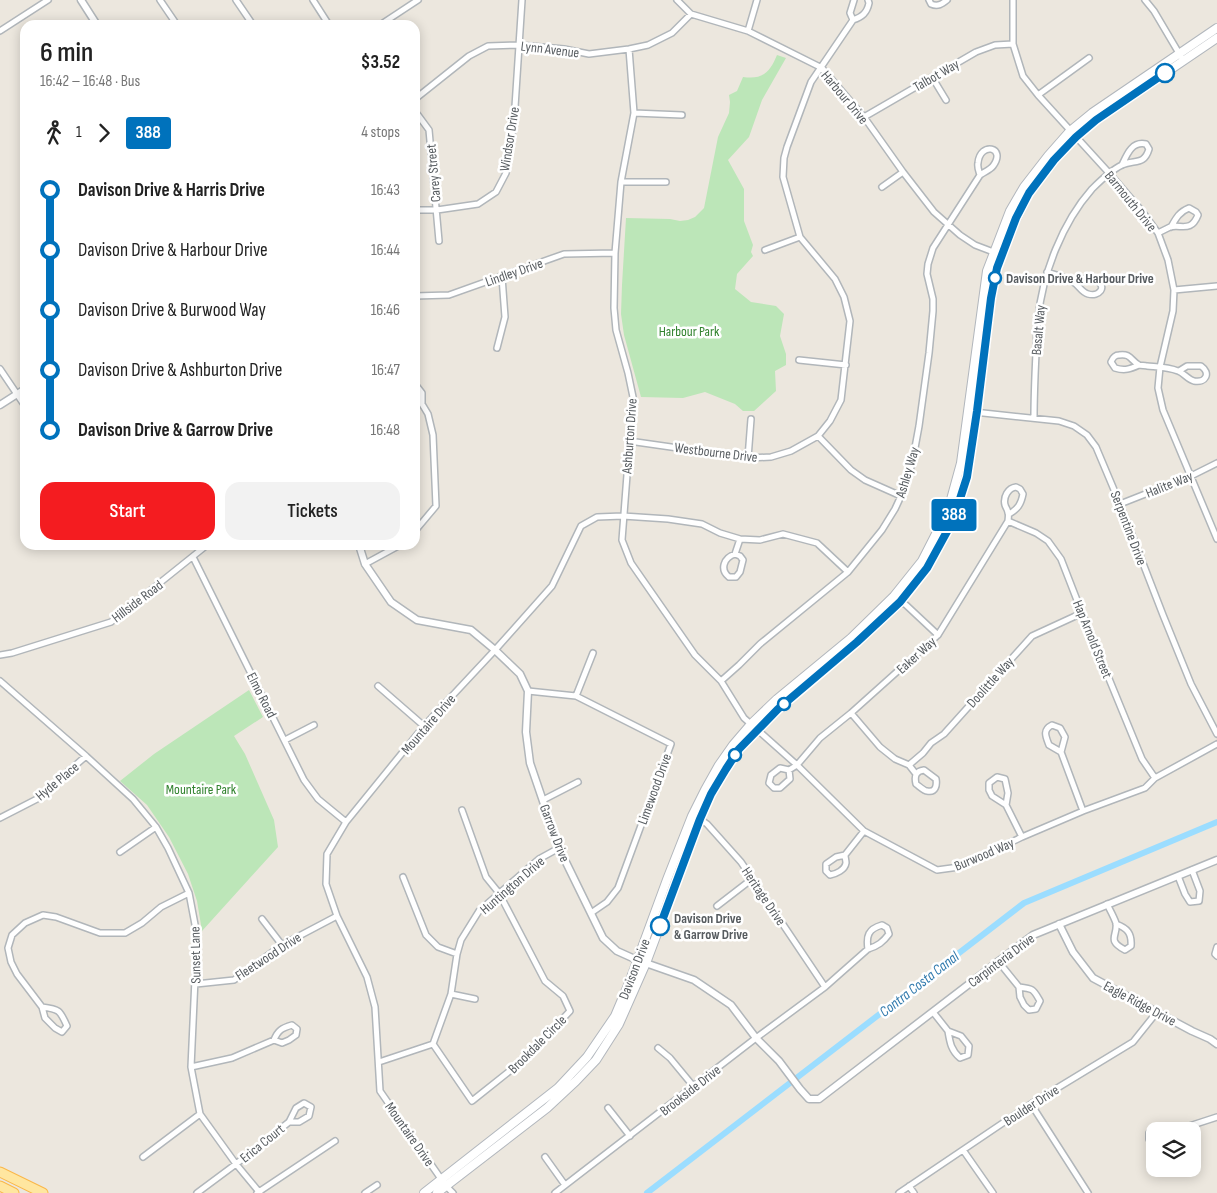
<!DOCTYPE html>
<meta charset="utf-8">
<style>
:root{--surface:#fff;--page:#f2f2f2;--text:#222;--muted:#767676;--accent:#f41c20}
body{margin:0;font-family:"Sofia Sans Condensed",sans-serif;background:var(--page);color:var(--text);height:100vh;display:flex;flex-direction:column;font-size:19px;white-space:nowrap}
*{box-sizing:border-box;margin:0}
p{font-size:16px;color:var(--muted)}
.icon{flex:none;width:28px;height:28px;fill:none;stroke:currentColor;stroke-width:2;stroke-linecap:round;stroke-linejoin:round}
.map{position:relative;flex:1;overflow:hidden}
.drawer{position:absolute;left:20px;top:20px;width:400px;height:530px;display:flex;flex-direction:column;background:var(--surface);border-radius:15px;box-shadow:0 2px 12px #0003}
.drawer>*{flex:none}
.badge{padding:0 10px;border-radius:4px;font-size:18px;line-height:32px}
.controls{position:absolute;left:1146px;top:1122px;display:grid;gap:10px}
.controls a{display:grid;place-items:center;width:55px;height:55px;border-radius:10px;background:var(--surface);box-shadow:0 2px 12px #0003;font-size:25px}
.map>.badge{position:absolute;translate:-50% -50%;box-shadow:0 0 0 2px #fff}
.legs{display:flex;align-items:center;gap:8px;height:55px;padding:0 20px;font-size:16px}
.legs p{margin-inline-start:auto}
.summary{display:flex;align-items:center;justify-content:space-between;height:85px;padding:0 20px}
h1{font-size:28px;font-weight:600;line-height:38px}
.cta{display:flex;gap:10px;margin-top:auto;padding:10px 20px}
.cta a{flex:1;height:58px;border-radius:15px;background:var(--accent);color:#fff;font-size:20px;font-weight:600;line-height:58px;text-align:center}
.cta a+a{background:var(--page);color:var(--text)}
ul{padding:0 20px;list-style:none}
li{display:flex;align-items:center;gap:18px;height:60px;font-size:19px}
li i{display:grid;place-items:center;width:8px;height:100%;margin:0 6px;background:currentColor}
li i::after{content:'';width:12px;height:12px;margin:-6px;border:4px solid;border-radius:50%;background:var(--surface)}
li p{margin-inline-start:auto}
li:first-child i{background:linear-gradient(#0000 50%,currentColor 0)}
li:last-child i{background:linear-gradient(currentColor 50%,#0000 0)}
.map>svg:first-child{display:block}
.green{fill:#bce6b8}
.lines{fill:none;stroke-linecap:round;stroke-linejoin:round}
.canal{stroke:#9bddff;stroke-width:6}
.minor-casing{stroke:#b1b6ba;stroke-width:8}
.tertiary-casing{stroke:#b1b6ba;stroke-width:9}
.secondary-casing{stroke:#b2b7bd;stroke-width:10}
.primary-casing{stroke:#fab749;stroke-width:11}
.minor{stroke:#fff;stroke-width:5}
.tertiary{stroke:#fff;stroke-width:6}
.secondary{stroke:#fff;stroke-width:8}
.primary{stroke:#ffe6a0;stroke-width:9}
.line-1-casing{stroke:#fff;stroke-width:11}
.line-1{stroke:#0072bc;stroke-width:8}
.stop-1-dot{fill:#fff;stroke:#0072bc;stroke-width:2.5}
.labels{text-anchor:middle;stroke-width:5;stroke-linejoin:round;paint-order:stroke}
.street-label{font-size:14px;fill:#575c60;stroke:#fff}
.stop-label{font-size:14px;font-weight:bold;fill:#575c60;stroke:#fff;text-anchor:start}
.park-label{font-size:14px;fill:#31822e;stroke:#fff}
.water-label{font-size:15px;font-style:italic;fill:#317aad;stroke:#fff}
</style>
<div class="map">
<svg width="1217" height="1193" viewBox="0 0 1217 1193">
<rect width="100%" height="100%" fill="#ece7de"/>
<!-- green -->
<path class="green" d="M777 55 786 58 762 100 749 137 728 160 744 189V221L753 245 751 252 753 256 737 274 735 289 751 302 776 306 784 314 780 336 786 354V365L775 371 776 391 754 411H743L735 404 705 392 683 398 641 397 624 335 621 314 622 285 626 218 670 219 680 221 688 220 695 217 704 208 718 137 729 113 730 102 729 95 737 91 743 77C763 80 770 72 777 55Z
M249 690 263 717 234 736 245 754 274 820 278 847 202 931 197 901 188 874 169 837 147 805 120 781 154 754Z"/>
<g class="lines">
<!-- canal -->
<path class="canal" d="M647 1193 1024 903 1217 822"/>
<!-- minor casing -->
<g class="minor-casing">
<path id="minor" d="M160 0 177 25
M236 0 253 25
M313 0 329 25
M677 0 691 14 748 31 822 68 864 117 903 172 934 212 960 235 975 245 996 253
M929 0 931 4C938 7 942 4 947 0
M1013 0V44L1023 76 1038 95 1110 174 1141 210 1158 233 1168 260 1174 290 1173 311 1160 367 1158 388 1163 410 1217 539
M1145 0 1154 11 1183 60
M853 20 850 13 854 0
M380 25 418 0
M0 31 48 0
M748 31 757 0
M629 49 634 113 621 182 615 253 614 308 616 330 628 373 633 397 622 540 631 563 695 655 721 681 744 718 797 765 864 831 937 870 959 867 1022 837 1083 811 1145 788 1155 778 1217 744
M932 77 946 100
M1038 95 1089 58
M415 99 469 56 488 46 519 45 564 49 589 54 629 49 648 45 672 33 691 14
M415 111 429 130 439 241
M634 113 682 115
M864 117 976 52 995 45 1013 44
M621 182H666
M882 187 903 172
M415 210H437L478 204 496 192 506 173 514 122 522 0
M1158 233C1162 231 1166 229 1170 227 1181 224 1191 233 1198 215L1196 212 1189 208C1179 212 1176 218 1171 227
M765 250 800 237
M1047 272C1055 275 1066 277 1073 282 1079 285 1081 292 1088 294 1099 297 1108 287 1096 280 1089 276 1081 279 1074 282
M1174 290 1217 286
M415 296 449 295 564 254 615 253
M497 348 505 317 502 277
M799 360 846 365
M1139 365C1130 369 1125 371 1115 368L1111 362C1113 357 1115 355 1119 355 1131 353 1131 361 1139 365 1142 366 1144 365 1147 366 1157 367 1168 367 1178 371 1184 373 1187 379 1194 381 1206 383 1211 373 1201 366H1187L1179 371
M0 369 25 406
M415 384 422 393V404L428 414 433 435 436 506 415 531
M974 412 1059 421 1074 426 1087 435 1096 447 1120 504 1163 615 1191 684 1217 734
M1034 418C1034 396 1035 374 1036 353 1037 341 1036 329 1038 318 1043 273 1062 223 1092 189 1099 182 1113 169 1122 165 1134 159 1144 166 1149 149L1146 144C1132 141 1127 154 1122 165
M818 436 851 470 865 480 901 496
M629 441 748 458 771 457 791 451 818 436 830 421 841 400 850 321 844 297 835 279 800 237 783 177 784 158 787 147 811 82 853 20C862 17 867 13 869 3L868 0
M748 458 751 419
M1120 504 1191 476 1217 463
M1008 521 1036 533 1048 541 1061 559 1082 613 1142 759 1155 778
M735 554 740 556 743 560 740 572 736 577H729C720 570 723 558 735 554L740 539
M193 557 304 780 318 799 346 822
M365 564 400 545
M898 600 906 605 938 635
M0 655 12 653 111 622 207 545
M0 681 86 756 133 799 156 827 168 848 189 893 197 935 191 1067 200 1114 236 1164 260 1193
M721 681 739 665 760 644 848 572 882 530 895 509 901 496 912 464 919 426 929 353 933 311V299L927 274 928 264 933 248 980 175C984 172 990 170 993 166 1007 147 980 141 978 163 977 167 979 171 980 175
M378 686 424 726
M528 691 576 696 671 744 618 888 607 902 591 913
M576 696 593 653
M851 713 880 747 895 759 909 765 916 774
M285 740 314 725
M1061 752 1049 745C1046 737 1042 730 1052 725L1060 728 1065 737 1061 752 1083 811
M909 765 923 753 931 743 944 734 1032 636 1082 613
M789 770 790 779 780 788H774L769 783 771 775 780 768 789 770 797 765 820 738 851 713 938 635 1008 521C1008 520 1009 514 1008 513 1008 510 1006 508 1005 505 1003 497 1008 488 1016 487L1020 489 1023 494C1021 504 1018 509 1009 514
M924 770 936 779C937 785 936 793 927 791 924 791 919 786 916 784 914 776 916 771 924 770Z
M543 800 578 782
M1006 805 1008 793 1005 779 997 777 989 783V790L992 796 1006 805 1022 837
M692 816 700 819 707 824 741 862 825 987
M0 818 37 799 86 756
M120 852 156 827
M845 855C845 858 846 860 846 863 845 870 836 874 830 875L826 871V864L836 857 845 855 864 831
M1178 876 1185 894 1190 902 1199 901 1200 891 1192 870
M403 877 426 935 438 947 457 954
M1107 904C1110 910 1114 917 1116 923 1118 936 1106 940 1125 950L1131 946C1132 933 1127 928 1116 924
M717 906 752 879
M262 919 282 945
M1217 947 1215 954 1217 956
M998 961 1019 987 1020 997 1024 1005 1029 1010 1036 1009 1040 1001C1033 989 1034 989 1019 987
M196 984 234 980 282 945 337 916
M451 994 475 999
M42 1007C59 1009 60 1010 67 1026L62 1032 55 1028 45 1018 42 1007 17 974 11 962 8 948 12 935 25 923 43 915 56 917 100 933H125L142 923 161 907 189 893
M933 1012 948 1031 961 1036 969 1046 968 1055 960 1058C951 1050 950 1043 948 1031
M433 1044 472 1101 526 1058 570 1011 563 996 545 981 499 893 486 877 462 810
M658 1048 670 1058 694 1087
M379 1062 433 1044 451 994 457 954 461 940 479 911 539 859 559 848
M191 1067 232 1058 274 1040C278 1030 282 1028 292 1025L297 1029 296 1035 289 1040 282 1043 274 1040
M1031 1104 1088 1193
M608 1108 630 1136
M1174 1131 1217 1117
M1155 1140 1149 1139V1133C1156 1125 1165 1126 1175 1130
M963 1150 993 1193
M143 1157 200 1114
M545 1157 565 1185
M909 1186 914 1193
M197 1193 236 1164 289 1122 296 1108 304 1103 311 1107 309 1116 299 1122H289
M257 1193 335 1141
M365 1193 377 1185
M453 1193 446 1186 380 1091 375 1007 367 977 337 916 326 884 327 854 346 822 424 726 495 650 552 586 581 526 597 517 623 516 668 519 702 524 720 533 740 539 760 540 783 534 817 543 848 572
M555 1193 756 1038 825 987 868 949C878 946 883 942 889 934L887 928 882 925C868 929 866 936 868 949
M899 1193 1031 1104 1133 1042 1157 1012"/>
</g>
<!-- tertiary casing -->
<g class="tertiary-casing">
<path id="tertiary" d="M81 0 97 25
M0 405 25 389
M359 545 365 564 391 602 417 620 471 630 495 650 520 674 528 691 526 732 530 763 559 848 603 938 617 951 637 960 694 980 731 1005 756 1038 779 1061 800 1089 809 1099H819L1033 935 1217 860
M1059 924 1073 952 1093 978 1192 1031 1210 1039 1217 1044"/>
</g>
<!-- secondary casing -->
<g class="secondary-casing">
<path id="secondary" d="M424 1193 558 1088 587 1057 615 1016 629 983 668 877 692 816 705 790 719 765 733 745 751 724 777 699 851 638 894 596 922 561 943 520 950 503 961 463 987 271 1010 211 1024 187 1048 156 1070 131 1092 113 1217 28
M437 1193 547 1108 576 1081 596 1060 619 1024 646 963 700 819 711 794 726 769 739 749 778 709 857 642 900 602 927 568 950 526 958 505 967 477 977 411 991 298 997 268 1016 219 1029 193 1054 160 1076 137 1096 120 1217 38"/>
</g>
<!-- primary casing -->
<g class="primary-casing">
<path id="primary" d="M0 1172 43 1193
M0 1186 14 1193"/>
</g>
<!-- minor -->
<use href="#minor" class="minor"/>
<!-- tertiary -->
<use href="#tertiary" class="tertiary"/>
<!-- secondary -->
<use href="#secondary" class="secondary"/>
<!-- primary -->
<use href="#primary" class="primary"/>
</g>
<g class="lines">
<!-- line-1 casing -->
<g class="line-1-casing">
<path id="line-1" d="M660 926 700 819 711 794 726 769 739 749 778 709 857 642 900 602 927 568 950 526 958 505 967 477 977 411 991 298 997 268 1016 218 1029 193 1054 160 1076 137 1096 120 1165 73"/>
</g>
<!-- line-1 -->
<use href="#line-1" class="line-1"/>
</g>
<!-- markers -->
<g class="stop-1-dot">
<circle cx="1165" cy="73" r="9"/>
<circle cx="995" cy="278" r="6"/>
<circle cx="784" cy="704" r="6"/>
<circle cx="735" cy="755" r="6"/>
<circle cx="660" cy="926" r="9"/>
</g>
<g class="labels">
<!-- street labels -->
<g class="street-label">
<text transform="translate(550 49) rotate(7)" y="5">Lynn Avenue</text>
<text transform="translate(936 75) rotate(-30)" y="5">Talbot Way</text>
<text transform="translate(845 97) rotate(50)" y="5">Harbour Drive</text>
<text transform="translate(509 139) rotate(-81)" y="5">Windsor Drive</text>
<text transform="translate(433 173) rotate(-95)" y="5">Carey Street</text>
<text transform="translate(1131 201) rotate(51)" y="5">Barmouth Drive</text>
<text transform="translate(514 272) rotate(-19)" y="5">Lindley Drive</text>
<text transform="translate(1038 330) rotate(-85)" y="5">Basalt Way</text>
<text transform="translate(629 436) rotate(-86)" y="5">Ashburton Drive</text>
<text transform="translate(716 452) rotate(7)" y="5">Westbourne Drive</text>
<text transform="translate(907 472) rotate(-73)" y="5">Ashley Way</text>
<text transform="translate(1169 484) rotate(-22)" y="5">Halite Way</text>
<text transform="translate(1129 528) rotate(69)" y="5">Serpentine Drive</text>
<text transform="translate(137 601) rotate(-37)" y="5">Hillside Road</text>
<text transform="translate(1093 639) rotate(68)" y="5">Hap Arnold Street</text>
<text transform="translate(916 655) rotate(-42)" y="5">Eaker Way</text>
<text transform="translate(990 682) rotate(-48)" y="5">Doolittle Way</text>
<text transform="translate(262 695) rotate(63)" y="5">Elmo Road</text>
<text transform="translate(428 724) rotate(-49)" y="5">Mountaire Drive</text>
<text transform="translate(57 781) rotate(-40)" y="5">Hyde Place</text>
<text transform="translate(654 789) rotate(-70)" y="5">Limewood Drive</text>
<text transform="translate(555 833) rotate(69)" y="5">Garrow Drive</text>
<text transform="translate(984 854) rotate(-23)" y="5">Burwood Way</text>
<text transform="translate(512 885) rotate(-41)" y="5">Huntington Drive</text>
<text transform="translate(764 896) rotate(56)" y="5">Heritage Drive</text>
<text transform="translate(195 955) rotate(-91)" y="5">Sunset Lane</text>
<text transform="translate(268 956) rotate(-33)" y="5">Fleetwood Drive</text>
<text transform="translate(1001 960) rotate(-37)" y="5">Carpinteria Drive</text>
<text transform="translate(634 969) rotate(-69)" y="5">Davison Drive</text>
<text transform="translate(1140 1003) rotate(28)" y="5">Eagle Ridge Drive</text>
<text transform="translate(537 1044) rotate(-45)" y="5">Brookdale Circle</text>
<text transform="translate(690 1090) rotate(-38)" y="5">Brookside Drive</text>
<text transform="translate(1031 1105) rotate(-33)" y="5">Boulder Drive</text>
<text transform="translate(410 1134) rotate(55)" y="5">Mountaire Drive</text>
<text transform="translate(262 1143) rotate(-39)" y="5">Erica Court</text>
</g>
<!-- stop labels -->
<g class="stop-label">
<text x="1006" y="283">Davison Drive &amp; Harbour Drive</text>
<text x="674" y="923">Davison Drive<tspan x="674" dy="16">&amp; Garrow Drive</tspan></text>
</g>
<!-- park labels -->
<g class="park-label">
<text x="689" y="336">Harbour Park</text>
<text x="201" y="794">Mountaire Park</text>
</g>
<!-- water labels -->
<g class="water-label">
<text transform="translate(919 984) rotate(-38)" y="5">Contra Costa Canal</text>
</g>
</g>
</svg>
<div class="controls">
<a><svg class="icon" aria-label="layers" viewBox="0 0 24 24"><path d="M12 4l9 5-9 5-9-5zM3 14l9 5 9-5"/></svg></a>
</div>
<b class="badge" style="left:954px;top:515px;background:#0072bc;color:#fff">388</b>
<section class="drawer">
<div class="summary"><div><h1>6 min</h1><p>16:42 – 16:48 · Bus</p></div><b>$3.52</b></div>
<div class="legs"><svg class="icon" aria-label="walk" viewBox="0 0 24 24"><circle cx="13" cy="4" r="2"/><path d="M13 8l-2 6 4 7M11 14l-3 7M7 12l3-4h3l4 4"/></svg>1<svg class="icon" aria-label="forward" viewBox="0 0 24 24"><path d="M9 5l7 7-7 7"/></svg><b class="badge" style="background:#0072bc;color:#fff">388</b><p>4 stops</p></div>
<ul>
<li><i style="color:#0072bc"></i><b>Davison Drive &amp; Harris Drive</b><p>16:43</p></li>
<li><i style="color:#0072bc"></i><span>Davison Drive &amp; Harbour Drive</span><p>16:44</p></li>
<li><i style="color:#0072bc"></i><span>Davison Drive &amp; Burwood Way</span><p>16:46</p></li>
<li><i style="color:#0072bc"></i><span>Davison Drive &amp; Ashburton Drive</span><p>16:47</p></li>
<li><i style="color:#0072bc"></i><b>Davison Drive &amp; Garrow Drive</b><p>16:48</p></li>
</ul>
<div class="cta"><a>Start</a><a>Tickets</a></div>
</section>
</div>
